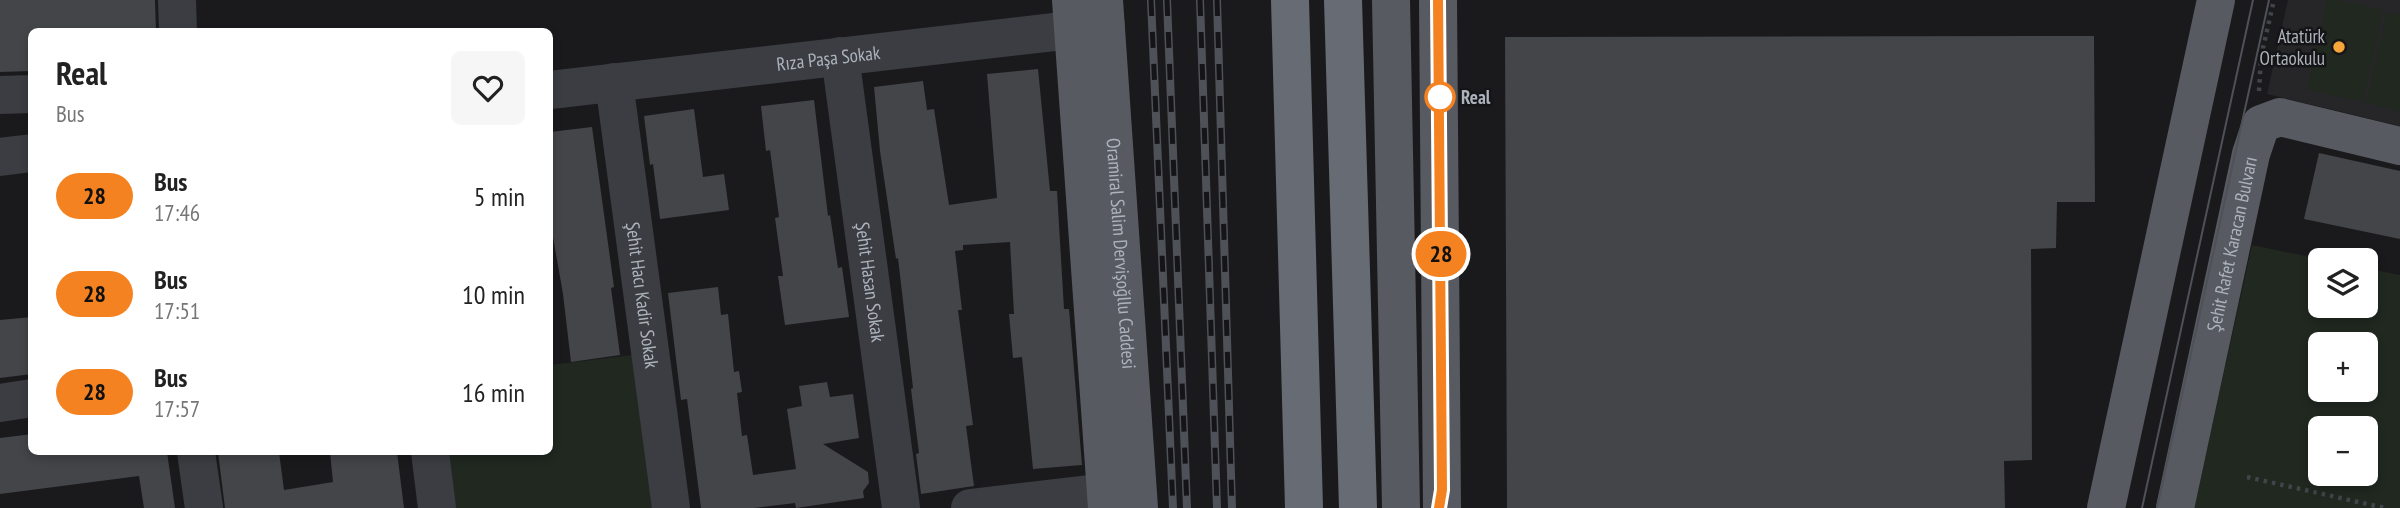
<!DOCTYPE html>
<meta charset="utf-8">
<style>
:root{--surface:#fff;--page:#f6f6f6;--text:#222;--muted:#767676}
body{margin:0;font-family:"PT Sans Narrow",sans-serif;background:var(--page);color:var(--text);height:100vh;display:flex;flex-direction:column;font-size:26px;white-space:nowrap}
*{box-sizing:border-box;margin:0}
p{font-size:23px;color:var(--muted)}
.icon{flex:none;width:38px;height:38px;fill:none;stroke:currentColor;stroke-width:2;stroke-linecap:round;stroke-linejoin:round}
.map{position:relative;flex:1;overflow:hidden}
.panel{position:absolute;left:28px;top:28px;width:525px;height:427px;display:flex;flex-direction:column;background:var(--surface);border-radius:10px;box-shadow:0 4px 10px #0003}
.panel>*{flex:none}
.badge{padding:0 14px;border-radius:23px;font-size:24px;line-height:46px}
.controls{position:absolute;left:2308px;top:248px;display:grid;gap:14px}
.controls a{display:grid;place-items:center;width:70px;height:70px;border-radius:10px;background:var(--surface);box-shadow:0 4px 10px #0003;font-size:35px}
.map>.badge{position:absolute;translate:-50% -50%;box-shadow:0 0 0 4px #fff}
.round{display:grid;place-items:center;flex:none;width:74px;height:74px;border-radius:10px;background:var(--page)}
.head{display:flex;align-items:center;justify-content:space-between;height:119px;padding:0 28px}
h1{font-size:33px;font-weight:600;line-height:52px}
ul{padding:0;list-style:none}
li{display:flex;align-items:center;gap:21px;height:98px;padding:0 28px}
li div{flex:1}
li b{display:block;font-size:26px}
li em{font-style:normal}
li .badge{min-width:77px;font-weight:700;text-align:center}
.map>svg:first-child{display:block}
.built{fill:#262629}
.green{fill:#202820;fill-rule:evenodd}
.building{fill:#444549}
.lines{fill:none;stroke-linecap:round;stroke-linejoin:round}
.path{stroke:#414449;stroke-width:4.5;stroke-dasharray:3.5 5;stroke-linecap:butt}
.minor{stroke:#3b3d42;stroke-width:38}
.major{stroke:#575a61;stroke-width:38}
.highway{stroke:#676b73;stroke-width:38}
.tram{stroke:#4e5157;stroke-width:2}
.rail-casing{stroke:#4e5157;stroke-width:8}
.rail{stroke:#151517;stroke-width:5;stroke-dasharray:16;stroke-linecap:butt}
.line-casing{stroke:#fff;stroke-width:16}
.line{stroke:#f58220;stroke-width:10}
.poi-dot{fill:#f5a53a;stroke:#151517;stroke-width:2.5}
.stop-dot{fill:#fff;stroke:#f58220;stroke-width:3.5}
.labels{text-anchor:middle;stroke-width:5;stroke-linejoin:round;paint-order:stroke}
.poi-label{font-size:19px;fill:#acb3bc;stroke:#151517;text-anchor:end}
.street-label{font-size:19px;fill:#acb3bc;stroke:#151517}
.stop-label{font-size:19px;font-weight:bold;fill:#acb3bc;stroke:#151517;text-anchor:start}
</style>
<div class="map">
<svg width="2400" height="508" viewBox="0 0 2400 508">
<rect width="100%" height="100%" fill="#1a1a1c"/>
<!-- built -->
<path class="built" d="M2288 0H2400V126L2267 94Z"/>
<!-- green -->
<path class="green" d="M2327 0H2337L2383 10 2363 102 2307 90Z
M2387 12 2400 15V111L2366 103Z
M2252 245 2330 261H2320V306H2366V268L2400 275V508H2194ZM2320 345H2366V390H2320ZM2320 429H2366V474H2320Z
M641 354 659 508H450L443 452H550V365Z"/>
<!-- building -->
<path class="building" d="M0 0H155L156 32H32V71L0 72Z
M2094 36 2095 202H2057L2056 248 2031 249 2032 460 2004 461 2005 508H1507L1505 37Z
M1038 69 1050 191H1057L1064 309H1069L1082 465 1033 469 1022 357 1013 358 1009 314H1014L1010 242 963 245V250L955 251 962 310H958L973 425 966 426 974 486 921 494 916 454 919 453 911 389 913 388 898 258 896 259 880 151 874 87 923 81 927 110 934 109 949 205 997 198 987 74Z
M814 100 828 216 830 215 838 268 842 267 849 317 785 325 778 276H783L775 218 779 217 770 150 766 151 761 106Z
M694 109 703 177 724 174 729 210 660 219 653 164 650 165 644 116Z
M592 127 614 287 611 288 620 355 571 362 563 294 550 220V132Z
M2319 153 2400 171V239L2304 219Z
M718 287 721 315 728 314 734 372 739 371 742 392 737 393 742 436 747 435 753 475 796 469 787 409 802 406 799 386 827 382 830 397 853 394 859 438 823 444 868 472 869 483 863 491 864 498 796 508 795 503 754 508H701L687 399 681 400 668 293Z
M32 317V374L0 378V320Z
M32 434V452H167L175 508H144L139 476 0 494V438Z
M218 452H279L284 490 333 482 330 452H397L404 508H225Z"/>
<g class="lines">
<!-- path -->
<path class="path" d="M2259 91 2261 57 2274 0
M2247 477 2385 508"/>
<!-- minor -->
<g class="minor">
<path d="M177 0 178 32"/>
<path id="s1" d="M840 56 901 508"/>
<path id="s2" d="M614 82 671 508"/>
<path id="s3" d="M550 90 1106 26"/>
<path d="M0 95 32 94"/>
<path d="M0 157 32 153"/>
<path d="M0 403 32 398"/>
<path d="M196 452 204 508"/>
<path d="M430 452 437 508"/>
<path d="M970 508 1106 492"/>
</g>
<!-- major -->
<g class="major">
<path d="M1071 0 1107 508"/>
<path id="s4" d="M1104 0 1139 508"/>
<path d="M1391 0 1401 508"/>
<path d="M1438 0 1442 508"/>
<path d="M2106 508 2216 0"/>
<path id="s5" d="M2175 508 2251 154 2261 124 2280 117 2400 146"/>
</g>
<!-- highway -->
<path class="highway" d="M1290 0 1304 508
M1343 0 1358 508"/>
<!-- tram -->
<path class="tram" d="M2142 508 2253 0
M2157 508 2269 0"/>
<!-- rail casing -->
<g class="rail-casing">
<path id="rail" d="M1151 0 1173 508
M1167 0 1187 508
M1200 0 1217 508
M1217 0 1232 508"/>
</g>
<!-- rail -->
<use href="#rail" class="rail"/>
</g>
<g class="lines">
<!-- line casing -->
<g class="line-casing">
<path id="line" d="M1438 0 1442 490 1439 508"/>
</g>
<!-- line -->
<use href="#line" class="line"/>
</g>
<!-- markers -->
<circle class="poi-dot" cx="2339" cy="47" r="7"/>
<circle class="stop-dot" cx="1440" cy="97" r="14"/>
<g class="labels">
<!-- poi labels -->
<g class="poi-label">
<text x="2325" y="43">Atatürk<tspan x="2325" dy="22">Ortaokulu</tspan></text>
</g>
<!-- street labels -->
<g class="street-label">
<text dy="7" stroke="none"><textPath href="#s3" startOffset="280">Rıza Paşa Sokak</textPath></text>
<text dy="7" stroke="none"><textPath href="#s5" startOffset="270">Şehit Rafet Karacan Bulvarı</textPath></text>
<text dy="7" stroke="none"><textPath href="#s4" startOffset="254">Oramiral Salim Dervişoğllu Caddesi</textPath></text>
<text dy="7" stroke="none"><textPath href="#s1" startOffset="228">Şehit Hasan Sokak</textPath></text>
<text dy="7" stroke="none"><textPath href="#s2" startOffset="215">Şehit Hacı Kadir Sokak</textPath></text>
</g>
<!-- stop labels -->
<g class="stop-label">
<text x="1461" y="104">Real</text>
</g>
</g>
</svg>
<div class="controls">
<a><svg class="icon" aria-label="layers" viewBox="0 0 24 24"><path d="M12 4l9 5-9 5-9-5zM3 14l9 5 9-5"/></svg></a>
<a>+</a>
<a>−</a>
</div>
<b class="badge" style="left:1441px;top:254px;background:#f58220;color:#111">28</b>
<section class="panel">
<div class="head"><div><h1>Real</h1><p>Bus</p></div><a class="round"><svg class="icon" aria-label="heart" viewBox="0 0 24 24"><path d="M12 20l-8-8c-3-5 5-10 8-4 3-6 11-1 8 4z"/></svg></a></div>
<ul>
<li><span class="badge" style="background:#f58220;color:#111">28</span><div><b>Bus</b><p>17:46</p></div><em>5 min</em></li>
<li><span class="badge" style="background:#f58220;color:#111">28</span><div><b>Bus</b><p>17:51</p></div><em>10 min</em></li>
<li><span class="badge" style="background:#f58220;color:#111">28</span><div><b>Bus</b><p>17:57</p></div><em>16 min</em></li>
</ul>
</section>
</div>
